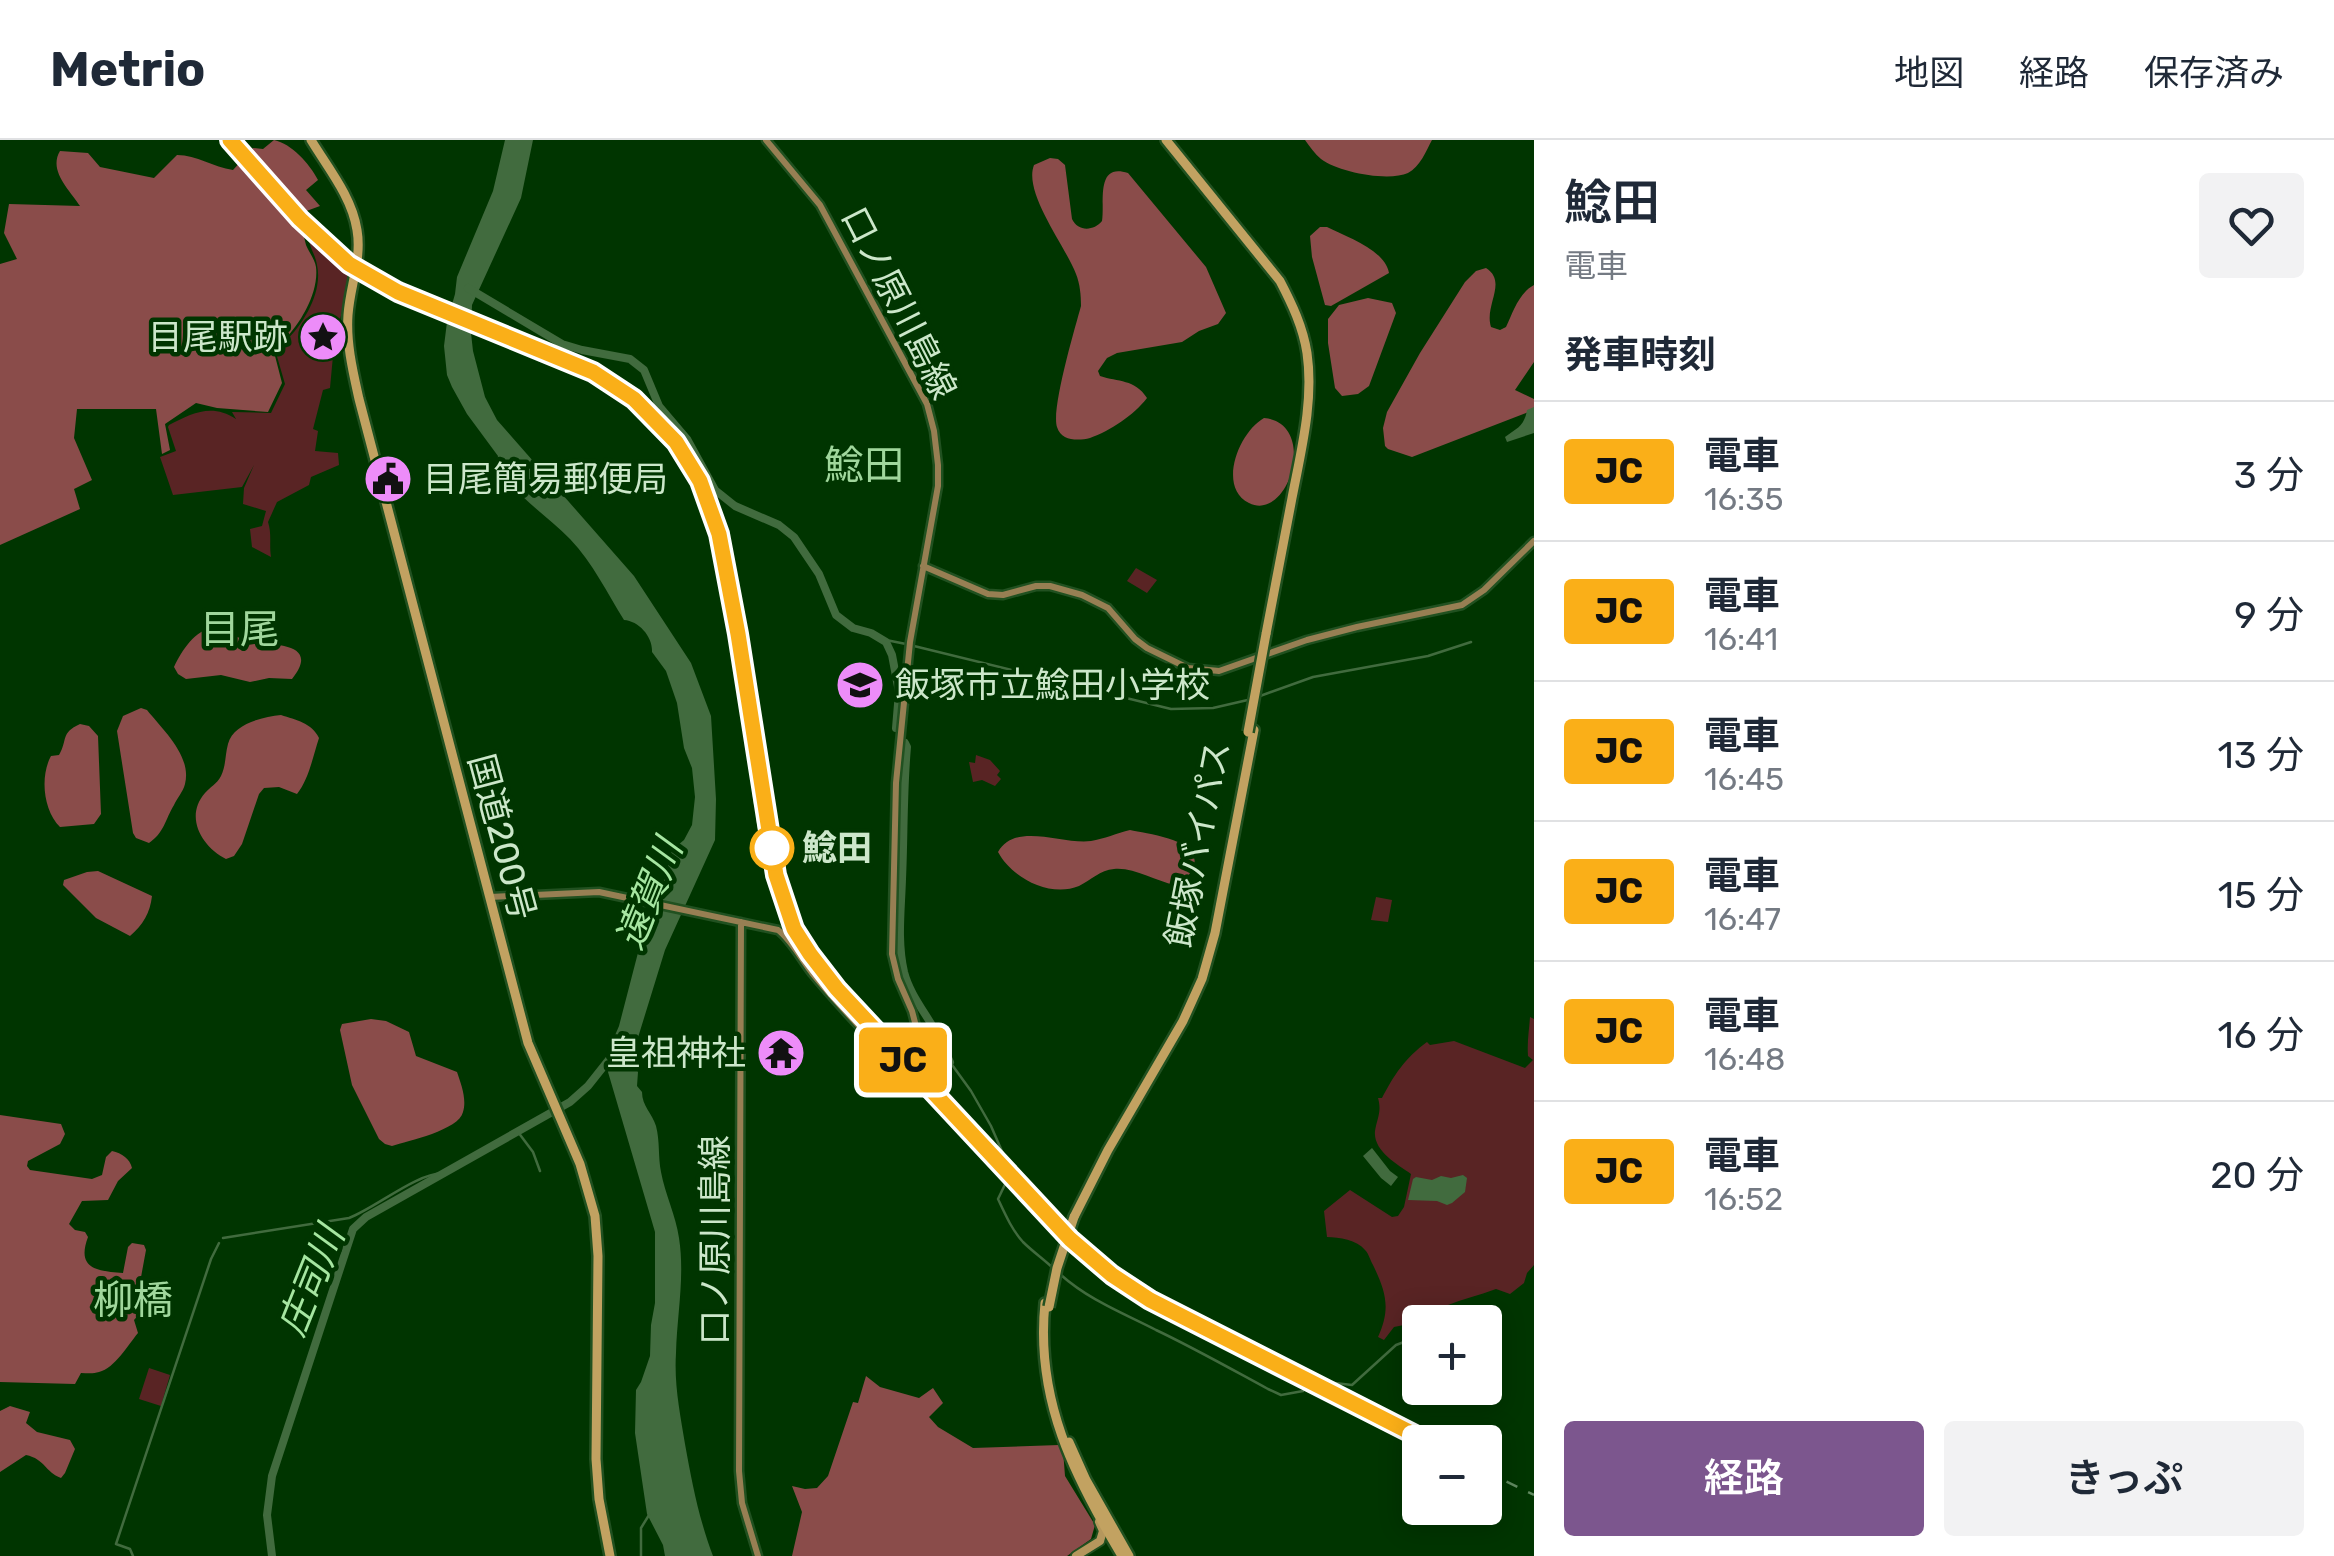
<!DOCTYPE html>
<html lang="ja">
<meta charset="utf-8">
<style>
:root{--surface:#fff;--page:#f2f2f3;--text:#1f2937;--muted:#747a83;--line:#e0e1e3;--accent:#7c568e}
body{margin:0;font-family:Rubik,"Noto Sans JP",sans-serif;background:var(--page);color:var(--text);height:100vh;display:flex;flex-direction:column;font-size:38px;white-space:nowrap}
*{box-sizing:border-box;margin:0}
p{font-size:32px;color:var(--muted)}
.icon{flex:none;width:55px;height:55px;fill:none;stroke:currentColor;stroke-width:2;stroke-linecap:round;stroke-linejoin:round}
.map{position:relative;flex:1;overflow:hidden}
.drawer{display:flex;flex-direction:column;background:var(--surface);width:800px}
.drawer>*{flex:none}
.badge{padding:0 20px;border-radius:8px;font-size:35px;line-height:65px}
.controls{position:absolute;left:1402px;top:1165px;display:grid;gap:20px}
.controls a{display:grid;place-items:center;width:100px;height:100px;border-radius:10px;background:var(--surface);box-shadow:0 5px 25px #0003;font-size:50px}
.map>.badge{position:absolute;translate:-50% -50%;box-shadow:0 0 0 5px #fff}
h2{padding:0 30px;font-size:38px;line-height:90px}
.round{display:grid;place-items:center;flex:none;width:105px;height:105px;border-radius:10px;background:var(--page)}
.headline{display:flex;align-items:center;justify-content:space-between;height:170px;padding:0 30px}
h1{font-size:48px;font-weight:600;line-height:75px}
.primary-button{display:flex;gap:20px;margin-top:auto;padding:20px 30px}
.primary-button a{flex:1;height:115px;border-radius:10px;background:var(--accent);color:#fff;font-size:40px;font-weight:600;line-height:115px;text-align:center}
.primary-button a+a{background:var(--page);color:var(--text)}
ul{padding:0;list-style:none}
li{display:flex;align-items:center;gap:30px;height:140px;padding:0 30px;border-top:2px solid var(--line)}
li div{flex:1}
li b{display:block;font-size:38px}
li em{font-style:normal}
li .badge{min-width:110px;font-weight:700;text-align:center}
header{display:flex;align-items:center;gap:60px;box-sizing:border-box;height:140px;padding:0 50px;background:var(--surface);border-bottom:2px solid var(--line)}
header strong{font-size:48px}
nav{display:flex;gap:55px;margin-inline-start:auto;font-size:35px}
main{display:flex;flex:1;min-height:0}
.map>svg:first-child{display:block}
.green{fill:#592424}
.forest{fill:#8a4c4a}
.water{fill:#416b3e}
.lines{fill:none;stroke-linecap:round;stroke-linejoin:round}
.stream{stroke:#416b3e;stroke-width:2.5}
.river{stroke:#416b3e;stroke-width:8}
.secondary-casing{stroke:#215120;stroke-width:11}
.primary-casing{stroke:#215120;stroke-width:12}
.trunk-casing{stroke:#215120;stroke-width:14}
.secondary{stroke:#977f53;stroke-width:6}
.primary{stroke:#b5975d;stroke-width:8}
.trunk{stroke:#c2a261;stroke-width:9}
.rail{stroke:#618a60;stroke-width:2.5;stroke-dasharray:12 12;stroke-linecap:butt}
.trunk-bridge-casing{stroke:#215120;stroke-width:14;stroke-linecap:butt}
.trunk-bridge{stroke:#c2a261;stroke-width:9}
.line-casing{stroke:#fff;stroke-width:22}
.line{stroke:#faaf18;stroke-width:15}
.stop-dot{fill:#fff;stroke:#faaf18;stroke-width:5}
.labels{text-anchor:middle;stroke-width:9;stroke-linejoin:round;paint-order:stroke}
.street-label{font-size:35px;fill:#cce7ca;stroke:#003500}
.poi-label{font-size:35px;fill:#cce7ca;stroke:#003500;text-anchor:end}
.stop-label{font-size:35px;font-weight:bold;fill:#cce7ca;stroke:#003500;text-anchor:start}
.water-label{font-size:38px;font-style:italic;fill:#a6e6a1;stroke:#003500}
.quarter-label{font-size:40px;fill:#a0d79c;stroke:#003500}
</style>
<header>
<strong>Metrio</strong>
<nav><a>地図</a><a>経路</a><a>保存済み</a></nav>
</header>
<main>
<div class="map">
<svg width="1534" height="1416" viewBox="0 0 1534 1416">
<rect width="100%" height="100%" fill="#003500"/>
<!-- green -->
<path class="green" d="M308 93 330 116 351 133 334 205 330 248 323 250 313 289 318 291 315 311 338 313 339 325 311 337 309 345 277 362 268 382C272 394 269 404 271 417L252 407 250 389 262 386 266 371 243 364 244 348 254 325 242 347 173 355 160 317 176 311 168 287 169 285C192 273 212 263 236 279L232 272 271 273 285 244 276 213 279 201H286C304 183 323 152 317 125 315 113 308 106 308 93Z
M1136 428 1157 440 1147 453 1127 441Z
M976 615 990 620 1000 631 997 635 1001 639 995 646 982 640 973 642 969 622 975 623Z
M1376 757 1392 760 1388 782 1371 780Z
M1530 877 1534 879V1125L1527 1133 1524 1143 1510 1154 1496 1149C1480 1155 1463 1159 1448 1165 1429 1174 1415 1184 1394 1187L1384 1200 1378 1197C1391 1169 1386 1152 1373 1125 1370 1120 1369 1114 1365 1110 1357 1100 1339 1097 1327 1097L1324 1071 1350 1050 1392 1077 1398 1076 1404 1067 1411 1034C1397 1024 1373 1011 1375 991 1377 978 1382 972 1378 958H1382C1394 935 1405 918 1427 902L1430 905 1454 901 1525 928 1533 920 1528 916C1527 902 1529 891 1530 877Z
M149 1228 170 1235 161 1266 139 1259Z"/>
<!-- forest -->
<path class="forest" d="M274 0C292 4 309 23 318 40L306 50 320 66 301 73C302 83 303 95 306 105 309 112 315 120 316 127 319 152 301 183 284 200L277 198 274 212 282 243 268 272 217 268 196 263 165 284 170 310 162 314 156 269H77L74 298 92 340 74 349 80 369 0 405V124L17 119 4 93 9 64 80 66C70 50 48 31 60 11L88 13 100 27 154 38 177 15C197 15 213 27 233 30L253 8 263 9Z
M1305 0H1432C1426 11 1420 27 1408 33 1388 42 1338 32 1321 19 1315 14 1310 7 1305 0Z
M1050 18 1058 19 1065 25 1072 79C1078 92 1094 91 1102 81 1105 63 1095 22 1128 33L1206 127 1226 173 1218 184 1199 191 1182 202 1117 213 1107 218 1098 231 1100 236C1118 242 1135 239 1147 258 1134 275 1110 291 1090 298 1078 301 1061 301 1057 287 1051 269 1075 188 1081 166 1081 155 1080 144 1076 134 1066 107 1023 53 1034 25Z
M1320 87H1327C1347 97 1385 110 1389 133L1331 166 1325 165 1312 117 1310 96Z
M1486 128C1508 142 1484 165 1491 187L1500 190 1506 187C1513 172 1519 153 1534 145V222L1515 250 1534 259V270L1412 317 1388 309 1385 306 1383 288 1387 272 1420 213 1465 142 1476 131Z
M1368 158 1392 163 1396 173 1369 246 1358 254 1342 256 1335 248 1328 203V179L1339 165Z
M1264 278C1319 283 1289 383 1249 363 1217 347 1239 292 1264 278Z
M214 487C227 491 240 500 254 502 277 505 320 504 292 539L269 538 250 542 221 535 186 539 178 534 174 527C182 510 195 490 214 487Z
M141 568 147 570C163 590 192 616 185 644 183 652 177 658 174 665 165 680 164 693 149 703L136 698 133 693 117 591 123 576Z
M281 575C296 580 312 583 319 598 313 616 309 639 297 654L279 647 264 648 259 654 242 704 234 716 226 719C202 707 184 677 205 653 210 647 217 644 221 636 226 626 225 615 228 604 233 584 262 577 281 575Z
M80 584 89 586 98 596 101 674 94 684 60 687C43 670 40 636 51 616L59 615C68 600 60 593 80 584Z
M1130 690C1148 694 1205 700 1193 728 1189 737 1183 740 1175 745 1155 741 1134 727 1114 729 1100 730 1091 740 1079 746 1050 758 1012 738 998 712 1015 681 1063 705 1091 701 1104 699 1117 693 1130 690Z
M98 731 152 756C150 773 143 785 130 796L96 778 63 745 64 740 87 732Z
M371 879 386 881 409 892 416 916 457 932C461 944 467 959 463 972 459 990 408 1001 392 1006L385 1004 379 999 352 945 340 890 342 884Z
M0 975 61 984 65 994 60 1004 28 1021 27 1026 30 1030 92 1039 102 1035 106 1017 112 1011C122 1013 130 1019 132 1028L118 1041 108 1060 82 1061 69 1084 75 1090 85 1092 88 1097C76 1129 97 1131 123 1133L128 1107 132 1103 144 1105 146 1110 139 1148 150 1162 134 1180 138 1193C128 1205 115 1228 99 1232 93 1234 87 1233 81 1233L75 1244 0 1242Z
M866 1236 880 1247 919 1258 933 1248 943 1263 929 1277 938 1287 973 1308 1059 1305 1063 1310 1065 1336 1095 1385 1091 1399 1067 1416H792L802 1372 792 1346 805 1349 817 1348 828 1336 853 1262 858 1263Z
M10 1266 30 1272 26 1283 37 1292 70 1300 75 1309 65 1333 61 1338C45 1332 45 1319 26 1315L0 1332V1271Z"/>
<!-- water -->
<path class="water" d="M505 0H533L521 58 472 165 471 193 473 211 485 257 497 280 634 436 691 523 711 576 716 659 715 700 665 810 632 917V923L638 932 637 946 642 952C642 966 652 973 656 986 660 1001 658 1017 661 1032 665 1054 676 1076 679 1098 685 1136 677 1175 676 1213 674 1245 680 1273 685 1304 692 1343 699 1379 713 1416H665L663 1405 647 1374 635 1293 636 1250 641 1242 650 1216 651 1185 655 1163V1092L608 932 610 907 619 886 640 805 666 734 672 710 684 700 692 685 695 657 692 628 684 608 677 563 666 531 652 512C653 497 639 481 624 480 607 453 593 423 570 399 545 374 516 356 496 326L498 316 467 274 452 247 447 235 444 206 447 182 455 154 457 137 493 51Z
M1534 267V293L1507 302 1505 297C1517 288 1524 287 1527 270Z
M1372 1008 1390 1031 1398 1037 1391 1046 1381 1038 1363 1016Z
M1463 1035 1467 1038 1465 1052 1452 1063 1447 1065 1437 1061 1408 1060 1413 1039 1416 1037 1432 1040 1441 1036 1451 1038Z"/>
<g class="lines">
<!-- stream -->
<path class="stream" d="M881 499 906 504
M914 506 1171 569 1213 568 1252 559
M1260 556 1313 537 1428 516 1471 502
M950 922 971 951 991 986 1011 1032 998 1059C1005 1074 1012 1090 1023 1102 1033 1112 1045 1120 1055 1130
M518 992 533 1012 540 1031
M223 1098 349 1078C377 1067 415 1034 443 1033
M1061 1135C1089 1160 1123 1173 1156 1190 1194 1208 1231 1229 1268 1249L1281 1255 1303 1251
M1485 1205 1494 1210
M1326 1242 1352 1245 1396 1205 1420 1196
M133 1416 130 1409 116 1404 211 1119 219 1103
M641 1416V1388L649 1375"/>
<!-- river -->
<path class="river" d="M468 148 562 204 582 210 630 219 644 230 659 266 687 299 715 350 735 366 779 385 794 397 819 434 836 475 853 488 871 493 886 502 892 515 899 552 896 588
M905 603 907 607C903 651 904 695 902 739 901 771 897 801 904 832 909 852 923 870 933 887 940 898 944 910 950 922
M272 1416 267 1375 272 1336 353 1089 366 1077 570 962 588 946 615 912"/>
<!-- secondary casing -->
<g class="secondary-casing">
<path id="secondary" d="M923 426 988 454 1003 455 1036 446H1050L1082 455 1108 468 1135 499 1147 508 1188 528 1219 531 1307 500 1357 487 1462 465 1484 450 1534 401
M490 757 599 752 778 790C792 801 801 819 812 833 841 868 872 900 903 933L912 923 916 914 918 894 912 871 898 839 892 814 896 643 910 502 938 346V325L934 291 927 264 820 65 766 0
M741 782 739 1331 742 1363 758 1416"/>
</g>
<!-- primary casing -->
<g class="primary-casing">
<path id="primary" d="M1099 1382 1103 1391 1100 1401
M1076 1416 1100 1401"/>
</g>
<!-- trunk casing -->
<g class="trunk-casing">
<path id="trunk" d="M311 0C328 28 352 57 357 90 362 119 350 146 348 175 346 203 353 232 359 259L528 903 580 1024 595 1076 598 1116 596 1319 599 1359 610 1416
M1166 0 1280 141C1292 164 1303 187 1307 213 1314 261 1301 311 1292 358 1283 403 1275 449 1266 494
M1074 1077 1108 1010 1183 881 1202 839 1215 793 1254 590
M1045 1163C1035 1259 1074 1336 1122 1416
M1069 1302 1086 1340 1129 1416"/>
</g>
<!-- secondary -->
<use href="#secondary" class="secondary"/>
<!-- primary -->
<use href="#primary" class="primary"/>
<!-- trunk -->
<use href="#trunk" class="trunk"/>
<!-- rail -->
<path class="rail" d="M228 0 317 100 358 133 416 163 570 224C633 251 686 304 710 369 727 417 731 469 736 519 741 565 748 611 754 656 760 697 766 736 782 775 795 803 814 828 834 850L1053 1085 1101 1130 1166 1171 1425 1302
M1485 1331 1534 1355"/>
<!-- trunk-bridge casing -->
<g class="trunk-bridge-casing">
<path id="trunk-bridge" d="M1248 592 1266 494
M1049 1167 1057 1128 1074 1077"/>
</g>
<!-- trunk-bridge -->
<use href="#trunk-bridge" class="trunk-bridge"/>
</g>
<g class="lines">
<!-- line casing -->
<g class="line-casing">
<path id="line" d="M230 0 300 79 349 124 398 152 593 232 634 259 676 302 700 341 719 394 738 494 776 735 794 789 810 814 837 849 1070 1099 1112 1135 1150 1160 1429 1302"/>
</g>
<!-- line -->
<use href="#line" class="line"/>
</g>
<!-- icons -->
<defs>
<g id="sight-disc" transform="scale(2.5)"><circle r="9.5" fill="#ed8cf9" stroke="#003500"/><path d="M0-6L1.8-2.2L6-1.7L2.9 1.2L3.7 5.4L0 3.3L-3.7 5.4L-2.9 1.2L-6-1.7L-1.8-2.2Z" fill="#111"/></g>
<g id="civic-disc" transform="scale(2.5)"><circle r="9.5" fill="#ed8cf9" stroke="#003500"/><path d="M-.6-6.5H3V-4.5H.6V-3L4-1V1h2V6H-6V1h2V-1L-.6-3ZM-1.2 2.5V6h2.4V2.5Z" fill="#111"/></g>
<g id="school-disc" transform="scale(2.5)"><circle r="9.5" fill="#ed8cf9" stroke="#003500"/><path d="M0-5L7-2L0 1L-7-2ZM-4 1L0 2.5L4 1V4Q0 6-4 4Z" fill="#111"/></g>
<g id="temple-disc" transform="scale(2.5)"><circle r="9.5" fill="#ed8cf9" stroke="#003500"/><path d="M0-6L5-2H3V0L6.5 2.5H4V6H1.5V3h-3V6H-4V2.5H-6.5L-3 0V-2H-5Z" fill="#111"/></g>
</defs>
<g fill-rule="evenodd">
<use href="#sight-disc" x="323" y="197"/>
<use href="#civic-disc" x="388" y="339"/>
<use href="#school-disc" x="860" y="545"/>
<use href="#temple-disc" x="781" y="913"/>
</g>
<!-- markers -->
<circle class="stop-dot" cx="772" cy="708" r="20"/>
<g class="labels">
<!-- street labels -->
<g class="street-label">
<text transform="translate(899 163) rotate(63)" y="12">口ノ原川島線</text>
<text transform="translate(502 697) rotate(75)" y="12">国道200号</text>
<text transform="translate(1198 704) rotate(-79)" y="12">飯塚バイパス</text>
<text transform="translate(715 1100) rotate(-90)" y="12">口ノ原川島線</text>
</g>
<!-- poi labels -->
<g class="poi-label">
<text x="288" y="209">目尾駅跡</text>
<text x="423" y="351" text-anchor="start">目尾簡易郵便局</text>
<text x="895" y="557" text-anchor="start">飯塚市立鯰田小学校</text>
<text x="746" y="925">皇祖神社</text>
</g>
<!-- stop labels -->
<g class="stop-label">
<text x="802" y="720">鯰田</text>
</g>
<!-- water labels -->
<g class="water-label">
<text transform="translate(649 754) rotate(-68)" y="13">遠賀川</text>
<text transform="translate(311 1141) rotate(-68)" y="13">庄司川</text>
</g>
<!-- quarter labels -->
<g class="quarter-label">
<text x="864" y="339">鯰田</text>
<text x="240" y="503">目尾</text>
<text x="133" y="1174">柳橋</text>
</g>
</g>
</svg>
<div class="controls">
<a>+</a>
<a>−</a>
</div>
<b class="badge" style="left:903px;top:920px;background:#faaf18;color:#111">JC</b>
</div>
<section class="drawer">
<div class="headline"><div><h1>鯰田</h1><p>電車</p></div><a class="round"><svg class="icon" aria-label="heart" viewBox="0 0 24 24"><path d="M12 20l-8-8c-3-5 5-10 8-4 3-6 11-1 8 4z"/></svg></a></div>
<h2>発車時刻</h2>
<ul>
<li><span class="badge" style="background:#faaf18;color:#111">JC</span><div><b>電車</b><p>16:35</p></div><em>3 分</em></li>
<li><span class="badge" style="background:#faaf18;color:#111">JC</span><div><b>電車</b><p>16:41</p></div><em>9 分</em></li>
<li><span class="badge" style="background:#faaf18;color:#111">JC</span><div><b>電車</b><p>16:45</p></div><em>13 分</em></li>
<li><span class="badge" style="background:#faaf18;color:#111">JC</span><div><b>電車</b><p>16:47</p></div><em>15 分</em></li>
<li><span class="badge" style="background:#faaf18;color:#111">JC</span><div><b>電車</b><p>16:48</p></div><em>16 分</em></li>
<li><span class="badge" style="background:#faaf18;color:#111">JC</span><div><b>電車</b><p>16:52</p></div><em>20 分</em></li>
</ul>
<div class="primary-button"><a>経路</a><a>きっぷ</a></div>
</section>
</main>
